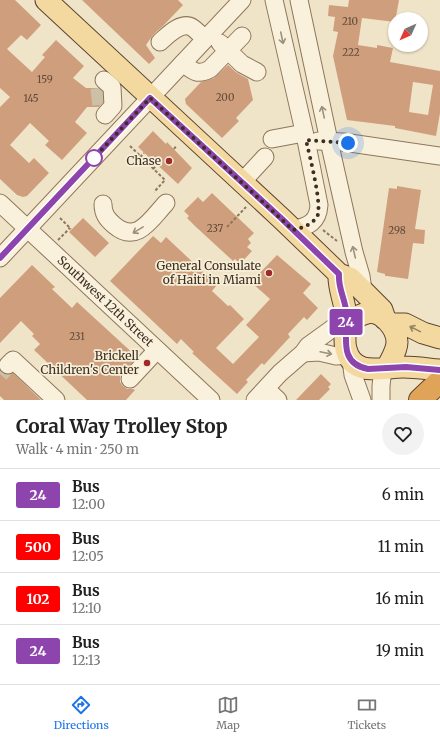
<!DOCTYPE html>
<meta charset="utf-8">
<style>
:root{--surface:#fff;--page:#f2f2f2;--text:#222;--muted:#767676;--line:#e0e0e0;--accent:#1a73e8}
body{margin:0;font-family:Merriweather,serif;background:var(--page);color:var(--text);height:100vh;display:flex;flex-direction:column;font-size:15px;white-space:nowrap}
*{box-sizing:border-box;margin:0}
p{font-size:13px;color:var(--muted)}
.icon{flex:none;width:22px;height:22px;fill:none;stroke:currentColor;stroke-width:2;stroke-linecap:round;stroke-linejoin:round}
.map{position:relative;height:400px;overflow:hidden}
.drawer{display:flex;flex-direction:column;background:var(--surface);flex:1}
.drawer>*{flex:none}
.badge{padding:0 8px;border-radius:3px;font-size:14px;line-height:26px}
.needle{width:26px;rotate:225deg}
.controls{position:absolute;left:388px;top:12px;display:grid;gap:8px}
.controls a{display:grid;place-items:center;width:40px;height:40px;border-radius:50%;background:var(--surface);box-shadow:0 1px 3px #0004;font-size:20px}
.you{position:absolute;width:20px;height:20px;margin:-10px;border:3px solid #fff;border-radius:50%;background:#1a73e8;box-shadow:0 0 0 6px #1a73e833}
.map>.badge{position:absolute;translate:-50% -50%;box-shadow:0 0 0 2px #fff}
.round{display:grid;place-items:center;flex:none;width:42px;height:42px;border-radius:21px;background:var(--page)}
.head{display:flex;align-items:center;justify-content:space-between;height:68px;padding:0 16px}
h1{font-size:19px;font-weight:700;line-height:30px}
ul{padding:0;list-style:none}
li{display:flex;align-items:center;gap:12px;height:52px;padding:0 16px;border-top:1px solid var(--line)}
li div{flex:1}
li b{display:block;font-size:15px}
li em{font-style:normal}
li .badge{min-width:44px;font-weight:700;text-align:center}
.tab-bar{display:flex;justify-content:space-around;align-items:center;height:56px;border-top:1px solid var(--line);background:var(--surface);font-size:11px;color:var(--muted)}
.tab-bar a{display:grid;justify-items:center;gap:2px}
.tab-bar .on{color:var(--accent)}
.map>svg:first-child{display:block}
.building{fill:#cf9f7d;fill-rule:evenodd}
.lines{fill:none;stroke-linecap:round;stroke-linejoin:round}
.minor-tunnel{stroke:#ccc0a6;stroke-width:17;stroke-dasharray:17 8;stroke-linecap:butt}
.minor-casing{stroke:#8d765c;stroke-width:19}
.major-casing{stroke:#5b4430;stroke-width:23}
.highway-casing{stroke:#5b4430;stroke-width:24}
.path{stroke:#8d765c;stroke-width:2;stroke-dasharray:3 2;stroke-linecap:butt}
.minor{stroke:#faf1dc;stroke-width:17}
.major{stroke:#f3d9a0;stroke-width:21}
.highway{stroke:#e0a458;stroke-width:22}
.oneway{stroke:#9c907e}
.oneway2{stroke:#988460}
.line-casing{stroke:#fff;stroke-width:9}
.line{stroke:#8e44ad;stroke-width:6}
.walk{stroke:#3d2e20;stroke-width:4;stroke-dasharray:0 7.2}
.stop-dot{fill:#fff;stroke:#8e44ad;stroke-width:2}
.poi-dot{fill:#9e2a2b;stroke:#f7eed8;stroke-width:1.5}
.labels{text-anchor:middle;stroke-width:3.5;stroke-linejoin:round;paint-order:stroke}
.number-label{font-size:10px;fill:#624a37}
.poi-label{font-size:12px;fill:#3d2e20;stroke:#f7eed8;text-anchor:end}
.street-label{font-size:12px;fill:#3d2e20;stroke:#f7eed8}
</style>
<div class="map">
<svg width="440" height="400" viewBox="0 0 440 400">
<rect width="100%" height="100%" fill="#f0e4c8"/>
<!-- building -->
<path class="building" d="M0 0H15L41 25 27 40 21 35 7 49 32 72 45 57 42 55 56 40 84 66 73 78 86 88H98L102 92 103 102 99 107H87L75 122 87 133 62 160 45 145 49 141 30 123 10 145 29 163 34 158 49 173 27 196 23 197 17 195 0 179V107L10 97 0 88Z
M82 0H178L183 5 164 25 153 35 146 45 155 58 149 64Z
M349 0H399L395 22 362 18 358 45 377 48V45L393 48 390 62 440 71V113L436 136 395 128V126L347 120 333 56 338 32 333 31 335 17 328 16 329 5 348 7ZM413 82 433 85 428 115 409 112Z
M228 65 237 73 248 79 253 100 236 118 239 121 222 138 186 104 185 99 201 82 214 78Z
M153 131 166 144 167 142 192 168 178 184 138 147Z
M397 186 421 190 415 229 425 230 424 244 413 243 408 279 387 276H385V274L377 272 389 188 397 189Z
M212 193 254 233 248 239 251 243 247 247 252 251 240 264 235 259 233 261 196 227 187 218 189 216 184 211 198 197 203 202Z
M83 218 109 243 95 257 69 232Z
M153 236 161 243 166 237 217 285 212 291 228 306 230 305 244 319 216 348 233 364 259 337 246 325 270 299 251 282 277 255 311 284 303 293 318 308 307 320 304 317 288 334 290 337 264 365 262 363 246 380 248 382 237 394 192 353 194 352 181 339 177 344 110 281Z
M32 265 55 287 52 289 72 308 77 302 137 357 120 376V382L123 386 127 389H133L135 390 126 400H87L34 350 40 344 32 336 34 334 21 321 0 343V298Z
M0 371 6 375 13 373 41 400H4L0 396Z
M321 374 331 384 328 387 330 389 319 400H296Z"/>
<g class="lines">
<!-- minor-tunnel -->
<path class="minor-tunnel" d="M99 88 101 107
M0 374 8 365"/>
<!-- minor casing -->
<g class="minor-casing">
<g id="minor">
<path d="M274 0 306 140 319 205C318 222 309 226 293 230"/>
<path d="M299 0 329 141 354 252 361 276 363 290"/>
<path d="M160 42C168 35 182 20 193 28 197 31 201 35 205 39"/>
<path d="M220 43 242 64 257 72"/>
<path d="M183 63C193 71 197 76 210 69L242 36"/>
<path d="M104 80 112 87 113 106 105 115"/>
<path d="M272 139 304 133"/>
<path d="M318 141 343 142 440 156"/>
<path d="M242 182 265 157"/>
<path id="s1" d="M0 203 211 400"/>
<path d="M103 204C103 214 107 219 114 225 137 245 151 219 166 203"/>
<path d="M0 258 242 0"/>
<path d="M303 353 319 352 336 356 348 355"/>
<path d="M351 360 353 375 362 400"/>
<path d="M8 365 13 360 56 400"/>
<path d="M130 379 157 350"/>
<path d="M266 389 278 400"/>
<path d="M255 400 280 373 303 353 308 346 333 328 346 326"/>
<path d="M381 400V386L383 368"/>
</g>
</g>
<!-- major casing -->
<g class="major-casing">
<path id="major" d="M46 0 282 219 339 274 350 278 382 310 385 319
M339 274C338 289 345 301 346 316 347 327 343 339 346 349 353 378 383 367 403 367 416 367 428 369 440 370
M390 324H405L423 333 440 338
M346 326C352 320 358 315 367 313 382 310 397 328 397 342 397 351 391 359 387 368"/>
</g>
<!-- highway casing -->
<g class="highway-casing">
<path id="highway" d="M420 400 440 381"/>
</g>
<!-- path -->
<path class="path" d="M130 146 165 180 154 192
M174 149 177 145
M140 157 144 153
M153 169 157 165
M60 218 71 229
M227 227 246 207
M323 230 337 241
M58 240 70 228"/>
<!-- minor -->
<use href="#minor" class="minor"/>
<!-- major -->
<use href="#major" class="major"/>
<!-- highway -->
<use href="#highway" class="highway"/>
</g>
<!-- one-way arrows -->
<defs><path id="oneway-shaft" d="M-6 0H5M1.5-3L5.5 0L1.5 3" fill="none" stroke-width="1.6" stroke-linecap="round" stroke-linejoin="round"/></defs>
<g class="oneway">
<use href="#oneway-shaft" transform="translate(282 38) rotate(78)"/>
<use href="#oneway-shaft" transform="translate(323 112) rotate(-102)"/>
<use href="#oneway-shaft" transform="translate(138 230) rotate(149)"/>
<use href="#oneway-shaft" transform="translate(354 252) rotate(-103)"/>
<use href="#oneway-shaft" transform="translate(326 353) rotate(12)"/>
</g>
<use class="oneway2" href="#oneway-shaft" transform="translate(415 329) rotate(-154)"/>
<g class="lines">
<!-- line casing -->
<g class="line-casing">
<path id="line" d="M0 258 150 98 282 219 339 274C338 288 344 296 346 310 349 333 336 363 368 369L406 367 440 370"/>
</g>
<!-- line -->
<use href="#line" class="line"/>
<!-- walk -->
<path class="walk" d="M94 158 93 159 150 98 293 230C302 228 311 225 317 217 323 206 309 154 306 140L348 143"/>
</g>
<!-- markers -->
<circle class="stop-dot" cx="94" cy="158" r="8"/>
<g class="poi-dot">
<circle cx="169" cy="161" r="4"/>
<circle cx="269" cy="273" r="4"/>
<circle cx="147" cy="363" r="4"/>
</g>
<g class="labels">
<!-- number labels -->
<g class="number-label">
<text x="350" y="25">210</text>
<text x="351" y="56">222</text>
<text x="45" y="83">159</text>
<text x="225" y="101">200</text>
<text x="31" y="102">145</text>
<text x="215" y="232">237</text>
<text x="397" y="234">298</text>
<text x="77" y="340">231</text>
</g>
<!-- poi labels -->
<g class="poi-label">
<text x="161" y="165">Chase</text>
<text x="261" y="270">General Consulate<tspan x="261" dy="14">of Haiti in Miami</tspan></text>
<text x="139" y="360">Brickell<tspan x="139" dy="14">Children's Center</tspan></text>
</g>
<!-- street labels -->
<g class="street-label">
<text dy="4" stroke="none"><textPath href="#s1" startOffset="144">Southwest 12th Street</textPath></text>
</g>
</g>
</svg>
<div class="controls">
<a><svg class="needle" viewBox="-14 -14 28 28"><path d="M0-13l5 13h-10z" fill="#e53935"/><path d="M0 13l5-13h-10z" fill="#767676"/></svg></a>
</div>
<div class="you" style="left:348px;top:143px"></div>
<b class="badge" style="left:346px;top:322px;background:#8e44ad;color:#fff">24</b>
</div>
<section class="drawer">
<div class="head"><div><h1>Coral Way Trolley Stop</h1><p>Walk · 4 min · 250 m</p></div><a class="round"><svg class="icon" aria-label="heart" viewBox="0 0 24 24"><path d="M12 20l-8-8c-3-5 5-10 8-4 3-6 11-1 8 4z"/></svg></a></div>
<ul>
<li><span class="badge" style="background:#8e44ad;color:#fff">24</span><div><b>Bus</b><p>12:00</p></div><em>6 min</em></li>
<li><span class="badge" style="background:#f00;color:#fff">500</span><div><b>Bus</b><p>12:05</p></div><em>11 min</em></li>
<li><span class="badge" style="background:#f00;color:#fff">102</span><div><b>Bus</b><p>12:10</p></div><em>16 min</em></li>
<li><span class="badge" style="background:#8e44ad;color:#fff">24</span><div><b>Bus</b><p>12:13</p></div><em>19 min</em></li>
</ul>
</section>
<nav class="tab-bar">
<a class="on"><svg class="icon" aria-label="directions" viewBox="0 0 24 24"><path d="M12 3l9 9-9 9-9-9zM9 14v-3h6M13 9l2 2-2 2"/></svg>Directions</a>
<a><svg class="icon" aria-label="map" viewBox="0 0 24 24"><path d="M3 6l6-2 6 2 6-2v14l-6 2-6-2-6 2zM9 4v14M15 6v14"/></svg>Map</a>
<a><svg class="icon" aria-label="tickets" viewBox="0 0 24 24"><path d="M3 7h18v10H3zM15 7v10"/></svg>Tickets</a>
</nav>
